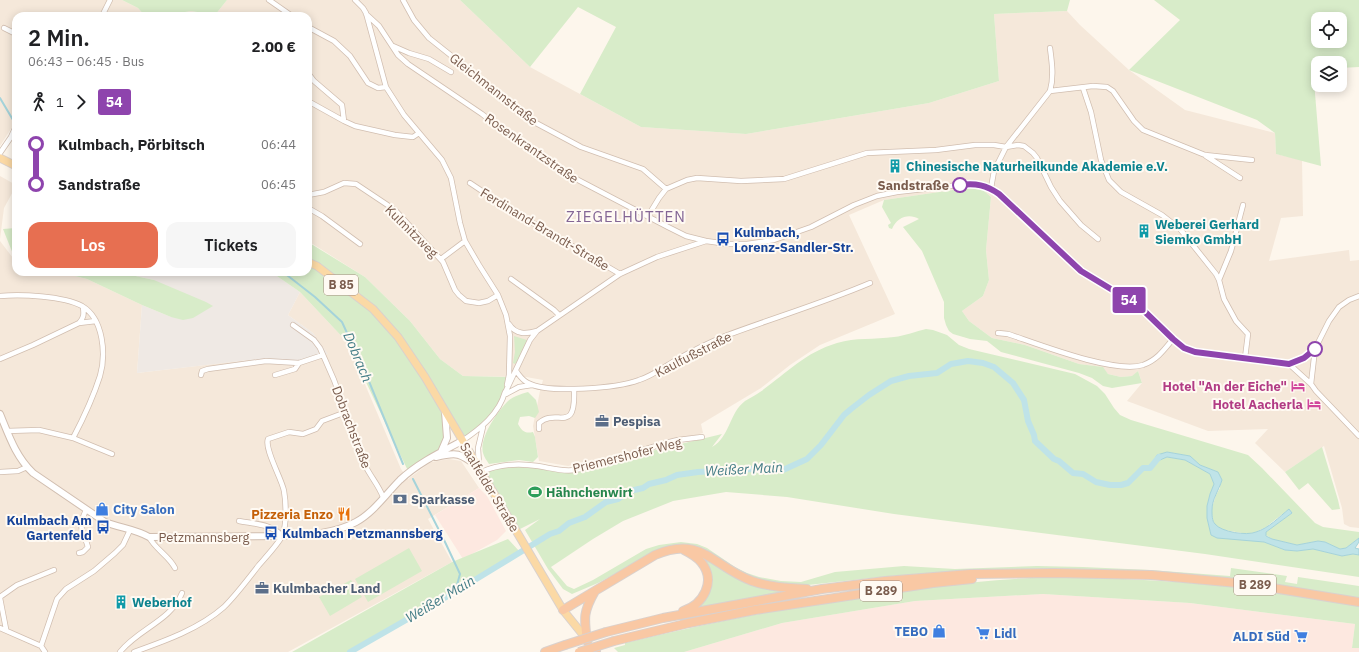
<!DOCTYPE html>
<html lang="de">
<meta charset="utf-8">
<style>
:root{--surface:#fff;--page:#f6f6f6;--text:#202124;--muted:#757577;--accent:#e76f51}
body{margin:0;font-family:"IBM Plex Sans",sans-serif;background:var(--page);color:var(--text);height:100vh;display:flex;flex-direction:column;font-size:15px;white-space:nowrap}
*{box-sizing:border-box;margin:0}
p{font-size:13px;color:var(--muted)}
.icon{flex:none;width:22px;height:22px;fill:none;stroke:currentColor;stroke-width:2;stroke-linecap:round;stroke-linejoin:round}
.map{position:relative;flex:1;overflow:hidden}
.panel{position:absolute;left:12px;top:12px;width:300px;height:264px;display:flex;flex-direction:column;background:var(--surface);border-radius:12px;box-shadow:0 2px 10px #0003}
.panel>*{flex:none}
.badge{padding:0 8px;border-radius:3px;font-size:14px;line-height:26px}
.buttons{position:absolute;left:1311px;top:12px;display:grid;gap:8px}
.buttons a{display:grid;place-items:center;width:36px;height:36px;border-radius:8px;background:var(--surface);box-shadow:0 2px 10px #0003;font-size:20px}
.map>.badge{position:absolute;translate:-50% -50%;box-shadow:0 0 0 2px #fff}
.legs{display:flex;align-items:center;gap:6px;height:44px;padding:0 16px;font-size:13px}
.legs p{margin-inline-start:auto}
.overview{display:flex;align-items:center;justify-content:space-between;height:68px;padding:0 16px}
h1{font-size:22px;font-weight:600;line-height:30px}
.action{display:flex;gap:8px;margin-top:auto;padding:8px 16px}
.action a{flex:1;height:46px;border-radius:12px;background:var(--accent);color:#fff;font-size:16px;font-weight:600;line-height:46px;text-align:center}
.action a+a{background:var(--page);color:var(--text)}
ul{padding:0 16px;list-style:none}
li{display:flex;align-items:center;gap:14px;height:40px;font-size:15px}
li i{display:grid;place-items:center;width:6px;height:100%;margin:0 5px;background:currentColor}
li i::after{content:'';width:10px;height:10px;margin:-5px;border:3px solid;border-radius:50%;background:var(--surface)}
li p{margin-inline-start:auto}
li:first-child i{background:linear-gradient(#0000 50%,currentColor 0)}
li:last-child i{background:linear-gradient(currentColor 50%,#0000 0)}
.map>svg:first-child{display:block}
.residential{fill:#f5e8da}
.commercial{fill:#fde8e0}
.industrial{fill:#efe9e4}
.green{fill:#d8ecc9;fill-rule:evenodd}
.water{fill:#bfe3e8;stroke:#a5d3da}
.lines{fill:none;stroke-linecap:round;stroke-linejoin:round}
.stream{stroke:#a5d3da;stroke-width:2}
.canal{stroke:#bfe3e8;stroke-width:6}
.minor-casing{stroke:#d1beb0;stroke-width:6}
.tertiary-casing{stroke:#d1beb0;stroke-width:8}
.primary-casing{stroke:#dad1cd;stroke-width:9}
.trunk-casing{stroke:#dad1cd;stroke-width:10}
.minor{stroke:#fff;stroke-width:4.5}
.tertiary{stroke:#fff;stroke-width:6}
.primary{stroke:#fbd9a5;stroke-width:7}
.trunk{stroke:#f9c8a4;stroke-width:8}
.trunk-bridge-casing{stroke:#dad1cd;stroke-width:10;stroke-linecap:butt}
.trunk-bridge{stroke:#f9c8a4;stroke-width:8}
.line-1-casing{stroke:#fff;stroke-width:9}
.line-1{stroke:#8e44ad;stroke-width:6}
.stop-1-dot{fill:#fff;stroke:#8e44ad;stroke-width:2}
.labels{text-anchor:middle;stroke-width:4;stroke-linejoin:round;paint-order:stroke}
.shield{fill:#fffaf3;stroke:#a28b7f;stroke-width:1}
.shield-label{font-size:12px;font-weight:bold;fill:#7a5c4d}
.street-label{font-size:13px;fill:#7a5c4d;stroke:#fffaf3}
.culture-label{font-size:13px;font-weight:bold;fill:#0d838f;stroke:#fffaf3;text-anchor:start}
.stop-label{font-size:13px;font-weight:bold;fill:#7a5c4d;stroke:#fffaf3;text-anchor:end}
.transit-label{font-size:13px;font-weight:bold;fill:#164399;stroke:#fffaf3;text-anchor:start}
.hotel-label{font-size:13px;font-weight:bold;fill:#b23c85;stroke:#fffaf3;text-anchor:end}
.service-label{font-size:13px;font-weight:bold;fill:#4e5e75;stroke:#fffaf3;text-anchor:start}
.leisure-label{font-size:13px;font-weight:bold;fill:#27864d;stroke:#fffaf3;text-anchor:start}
.shop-label{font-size:13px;font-weight:bold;fill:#366cbe;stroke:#fffaf3;text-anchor:start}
.food-label{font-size:13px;font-weight:bold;fill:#c56008;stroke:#fffaf3;text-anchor:end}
.water-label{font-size:14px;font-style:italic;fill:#437c86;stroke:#fffaf3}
.quarter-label{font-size:15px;letter-spacing:1px;fill:#846695;stroke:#fffaf3}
</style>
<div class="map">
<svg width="1359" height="652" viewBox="0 0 1359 652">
<rect width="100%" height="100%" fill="#fdf6ec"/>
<!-- residential -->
<path class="residential" d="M0 0H122L138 8 145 16H16V121L0 146Z
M227 0H460L530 67 641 127 746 134 929 103 999 81 994 14 1067 11 1080 25 1129 70 1185 110 1275 133 1276 154 1302 160 1303 216 1281 218 1269 261 1349 250 1350 261 1359 260V528L1350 527 1344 524 1342 508 1324 446 1285 472 1255 443 1268 429 1208 431 1127 401 1142 383 1138 371 1133 376 1121 377 1108 374 1102 367 1079 364 1025 345 992 338 969 321 962 311 983 296 989 280 986 250 991 197 983 190 967 188 884 200 849 215 895 314 820 345 790 365 761 388 701 424 703 433 629 453 568 466 539 461 533 426 540 391 543 380 526 377 463 376 440 359 410 321 365 277 308 241V16H162L191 11 215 15Z
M0 176 16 185V186L4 208 0 239Z
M0 241 16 262V272H59L87 279 142 305 137 373 248 360H305L327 354 313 333 288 315 300 292 347 342 401 469 408 479 431 462 449 459 461 461 479 488 428 519 452 562 288 652H0Z"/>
<!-- commercial -->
<path class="commercial" d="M479 488 487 496 506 531 497 540 463 559 435 515Z
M1043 594 1190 603 1355 624 1352 647 1359 648V652H684L782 623 915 601Z"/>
<!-- industrial -->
<path class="industrial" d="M117 272H271L300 292 288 315 313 333 328 354 305 360 292 361 274 359 249 360 137 373 142 305 171 317 154 280Z"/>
<!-- green -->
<path class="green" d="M122 0H227L215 15 191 11 162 16H145L138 8Z
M460 0H1070L1067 11 994 14 999 81 929 103 746 134 641 127 580 94 616 27 578 7 530 67Z
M1154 0H1359V67L1340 68V63H1318V69H1313L1321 166 1276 154 1275 133 1257 120 1129 70 1180 20ZM1318 19H1340V41H1318Z
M967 188 983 190 991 197 986 250 989 280 983 296 962 311 969 321 992 338 1025 345 1079 364 1103 367 1108 374 1121 377 1132 376 1138 371 1142 383 1112 388 1103 386 1092 378 1079 373 1001 352 987 341 970 339 953 334 949 331 946 325 944 318V302L922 251 903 227 919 219C909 213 897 217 892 229L889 228 888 225 891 223 882 207 884 200Z
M16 228V259H15L3 229Z
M308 242 365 277 410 321 440 359 463 376 508 377 504 395 484 426 462 441 446 416 447 438 432 457 409 473 347 342 300 292 271 272H308Z
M59 272H117L154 280 206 302 213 306 193 318 183 320 171 317 142 305 87 279Z
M926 329 933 330 947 335 959 345 969 349 1075 374 1097 386 1105 394 1114 408 1120 415 1131 420 1248 455 1262 468 1315 523 1323 527 1359 532V538L1346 548 1340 549 1325 542 1318 541 1297 545 1272 539 1266 535V532L1292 513 1289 509 1266 527 1256 532 1248 534 1224 530 1216 526 1213 521 1212 514V508L1216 495 1220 488 1218 472 1200 465 1190 456 1167 452 1154 463 1167 457 1185 460 1210 474 1214 484 1210 494 1207 506V517L1211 535 1264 542 1285 550 1297 551 1313 549 1342 556 1353 554 1359 555V577L1205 554 894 514 787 497 726 492 673 501 623 521 593 539 551 567 567 586 574 589 593 580 646 549 659 545 681 542 697 544 707 548 735 567 747 573 759 577 781 581 801 582 835 572 904 566 955 569 1037 566 1083 567 1150 570 1230 576 1231 568 1287 576 1285 582 1297 584 1298 577 1359 586V598L1269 584 1013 570 890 576 808 585 776 584 747 576 707 552 692 545 683 544 664 547 598 583 572 594 563 589 548 569 525 530 540 519 516 531 481 472 503 466 573 470 722 434 712 447C730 437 729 413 745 401 750 398 756 395 760 392 787 373 804 353 837 343 856 337 874 340 894 337 905 336 916 331 926 329Z
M514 336 527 340C523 347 519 360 515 364L513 363 515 352Z
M528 392 536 400 539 412 535 418 529 416 520 417 518 424C522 431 525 434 533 432L535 437 538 457 533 462 519 460 489 464C487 461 484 457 483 453 479 438 497 412 508 401 514 396 521 394 528 392Z
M1322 447 1338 500 1340 509 1332 510 1308 483 1299 490 1285 472Z
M508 539 520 552 348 652H292L452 562Z
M409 548 422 571 368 602 355 579Z
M703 556 731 573 787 590 788 592 699 610V606L708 593 701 558Z
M1056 577C1121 578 1186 581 1250 589 1287 593 1323 600 1359 606V648H1352L1355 624 1190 603 1043 594 915 601 782 623 684 652H618L614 648 625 645V643C699 625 770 611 845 599 915 588 985 579 1056 577Z
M351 580 362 597 330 616 319 597Z"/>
<!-- water -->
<path class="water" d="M1167 452 1190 456 1200 465 1218 472 1222 480C1219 490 1212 499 1212 510 1212 515 1212 521 1215 524 1221 532 1247 536 1256 532 1269 528 1279 517 1289 509L1292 513 1266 532V536L1272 539 1297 545 1318 541 1325 542 1340 549 1346 548 1359 538V542L1355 548 1359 549V555L1353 554 1342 556 1313 549 1297 551 1285 550 1264 542 1217 538 1211 535 1207 518V506L1210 494 1214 484 1210 474 1185 460 1167 457 1153 463 1157 455Z"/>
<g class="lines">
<!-- stream -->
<path class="stream" d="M0 98 16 125
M283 272 315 297 342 322 368 379 403 464
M413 479 445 542 460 574 455 592"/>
<!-- canal -->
<path class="canal" d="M350 652 455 592 550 534 559 531 569 523 585 517 606 502 618 499 630 491 643 488 649 484 666 480 677 475 698 472 749 469 783 470 807 459 821 445 844 415 851 409 869 395 891 381 909 376 937 373 951 364 968 361 983 363 994 367 1013 383 1024 400 1028 421 1034 435 1035 441 1054 459 1059 461 1073 473 1083 474 1096 482 1110 485H1121L1128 483 1143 468H1150L1159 457"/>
<!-- minor casing -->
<g class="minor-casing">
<path id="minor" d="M269 0 292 16
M355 0 363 8 366 13 386 87 404 115 442 160 451 178 460 223 465 241 479 265 498 295 506 315 510 336 509 375 507 385
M403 0 414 20 429 38 536 123 581 147 643 169 666 189
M366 14 379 26 398 55 408 64 482 114 518 142 559 170 668 227 686 236 706 241
M102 16 110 0
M308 27 334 41 350 56 368 83 378 88 386 87
M4 28 16 34
M393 46 409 53 429 59 451 72
M308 73 314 81 342 105 344 121
M1083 88 1091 112 1101 160 1109 180 1121 192 1162 215 1180 229 1216 274 1219 280 1224 299 1236 321 1248 334 1245 358
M1050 91 1093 86 1107 87 1113 91 1134 121 1143 130 1205 155 1252 160
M308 101 344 121 355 126 395 135 413 137 419 133
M0 153 11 137 16 126
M1206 156 1240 178
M470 183 506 207 620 274
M991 188 994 171 1006 147 1050 91C1054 77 1052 63 1050 48
M308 195 324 192 344 183 356 184 395 210 443 262 455 290 459 295 466 301 479 303 488 301 498 295
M308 208 322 216 360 244
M648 216 659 198 666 189 687 180 697 178 741 181 784 179 867 153 936 150 975 145H994L1006 147 1018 145 1024 146 1033 153 1037 158 1051 187 1060 201 1081 225 1098 239
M441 259 465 241
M511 279 554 310 559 315
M1219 280 1231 251 1243 205
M0 296C21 294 63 296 82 306 104 319 106 355 100 376 93 398 83 419 73 438
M79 323C84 318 84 314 83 307
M509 324C516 335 526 334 537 331
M293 325 314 340 320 348 334 380 366 467C371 477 379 486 383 497
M998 333 1008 334C1038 344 1114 374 1143 365 1157 360 1164 350 1173 339
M0 359 33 345 79 323 96 321
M1289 364 1311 384 1316 391 1359 436
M1289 364 1304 358 1315 349
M516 371C520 376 522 380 528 383 548 394 618 388 639 380 652 376 664 367 676 360 692 351 708 343 725 336 773 318 823 303 870 283
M201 375 202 371 208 369 266 361 299 363 323 355
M275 375 295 369 299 363
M1311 384 1315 349 1329 321 1339 307 1349 300 1359 296
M506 394 519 387 532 385
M504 395 530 340 537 331 620 274 657 257 706 241 728 244H747L774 240 811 227 854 205 877 196 897 192 968 184 981 185 991 188 999 194 1081 271 1139 306 1173 339 1184 348 1195 351 1289 364
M539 429V423C557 407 576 436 574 389
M7 431 39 430 73 438 112 454
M462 441C480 429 499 414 505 392
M479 465 478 448 483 427
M0 472 18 471 27 467
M481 472C499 464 519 463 538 466 551 468 562 472 575 470 610 463 643 448 678 440 686 439 694 438 702 437
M239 521C255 524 272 524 282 536
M149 537C155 549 169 556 175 568
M79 553 83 552 88 547C83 530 77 529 86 510
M0 597 17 585 54 570
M0 598 6 629
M0 628 41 646 45 652
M41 646 57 599 66 589 94 571 115 553 123 545 130 530
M120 652C138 629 171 621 182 593
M134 652C165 641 199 629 224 607 237 594 248 579 259 565 265 558 279 543 282 536 287 526 286 502 284 491 282 479 264 449 268 439L289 432 303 434 316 429 322 421 346 412"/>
</g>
<!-- tertiary casing -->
<g class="tertiary-casing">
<path id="tertiary" d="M0 414C9 436 16 457 33 473L105 522C120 528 135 529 149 537L282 536C307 535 334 534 356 522 373 513 387 493 400 480 418 463 441 452 462 441
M441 452 447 438 445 412
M436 457C457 452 460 453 477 466"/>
</g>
<!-- primary casing -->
<g class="primary-casing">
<path id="primary" d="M0 158 16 166
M308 262 317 266 373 309 398 337 425 377 563 610 588 641"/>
</g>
<!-- trunk casing -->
<g class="trunk-casing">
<path id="trunk" d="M563 610 655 555C702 535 712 566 752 581 769 587 788 588 807 589
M683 611C703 605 717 581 701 562 696 556 690 553 684 550
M606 632 663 618 822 589 885 581 970 574 1055 573 1151 575 1248 584 1359 602
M587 641C584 618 583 612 595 591
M614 641 689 623 755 610 933 583 972 579
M545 652 565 645
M596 652V651"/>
</g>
<!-- minor -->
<use href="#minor" class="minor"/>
<!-- tertiary -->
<use href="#tertiary" class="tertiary"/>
<!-- primary -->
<use href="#primary" class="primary"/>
<!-- trunk -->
<use href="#trunk" class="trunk"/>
<!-- trunk-bridge casing -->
<g class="trunk-bridge-casing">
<path id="trunk-bridge" d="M565 645 606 632
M579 652 614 641"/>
</g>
<!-- trunk-bridge -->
<use href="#trunk-bridge" class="trunk-bridge"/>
</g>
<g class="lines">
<!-- line-1 casing -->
<g class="line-1-casing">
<path id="line-1" d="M960 185C976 183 986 185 999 194L1081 271 1139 306 1173 339 1184 348 1195 352 1289 364 1304 358 1315 349"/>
</g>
<!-- line-1 -->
<use href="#line-1" class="line-1"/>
</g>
<!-- icons -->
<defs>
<g id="building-bare" transform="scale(1.08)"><path d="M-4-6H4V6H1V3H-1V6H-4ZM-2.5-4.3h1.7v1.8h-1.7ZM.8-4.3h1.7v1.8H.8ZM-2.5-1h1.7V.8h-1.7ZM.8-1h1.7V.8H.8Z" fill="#0f9aa8" stroke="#fffaf3" stroke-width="2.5" paint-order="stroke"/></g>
<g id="bus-bare" transform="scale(1.08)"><path d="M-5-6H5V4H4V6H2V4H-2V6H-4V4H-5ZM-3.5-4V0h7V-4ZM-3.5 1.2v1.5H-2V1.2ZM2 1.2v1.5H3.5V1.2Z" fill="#1a4fb4" stroke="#fffaf3" stroke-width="2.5" paint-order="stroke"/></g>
<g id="hotel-bare" transform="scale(1.08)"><path d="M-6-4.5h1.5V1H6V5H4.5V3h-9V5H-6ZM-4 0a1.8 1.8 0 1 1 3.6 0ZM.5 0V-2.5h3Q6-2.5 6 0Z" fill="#d1479c" stroke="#fffaf3" stroke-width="2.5" paint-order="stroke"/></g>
<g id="office-bare" transform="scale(1.08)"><path d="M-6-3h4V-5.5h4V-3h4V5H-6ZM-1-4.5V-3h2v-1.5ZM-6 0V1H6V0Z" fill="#5c6f8a" stroke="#fffaf3" stroke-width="2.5" paint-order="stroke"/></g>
<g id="stadium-bare" transform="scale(1.08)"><path d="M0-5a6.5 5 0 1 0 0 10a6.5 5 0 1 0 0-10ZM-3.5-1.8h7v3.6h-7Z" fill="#2e9e5b" stroke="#fffaf3" stroke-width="2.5" paint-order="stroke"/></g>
<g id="bank-bare" transform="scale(1.08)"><path d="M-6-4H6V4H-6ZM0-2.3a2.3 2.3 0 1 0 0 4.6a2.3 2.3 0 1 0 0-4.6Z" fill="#5c6f8a" stroke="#fffaf3" stroke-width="2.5" paint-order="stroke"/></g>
<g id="shop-bare" transform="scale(1.08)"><path d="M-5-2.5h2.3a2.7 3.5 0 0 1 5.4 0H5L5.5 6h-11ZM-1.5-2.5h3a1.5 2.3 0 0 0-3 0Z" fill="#3f7fe0" stroke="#fffaf3" stroke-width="2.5" paint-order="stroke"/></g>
<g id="restaurant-bare" transform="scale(1.08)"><path d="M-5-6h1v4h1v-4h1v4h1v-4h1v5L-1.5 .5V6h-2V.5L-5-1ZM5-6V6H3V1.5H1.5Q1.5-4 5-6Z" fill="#e8710a" stroke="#fffaf3" stroke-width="2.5" paint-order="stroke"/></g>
<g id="supermarket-bare" transform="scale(1.08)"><path d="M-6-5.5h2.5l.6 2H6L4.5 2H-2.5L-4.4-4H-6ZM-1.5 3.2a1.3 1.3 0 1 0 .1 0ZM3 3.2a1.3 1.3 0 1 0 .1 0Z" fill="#3f7fe0" stroke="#fffaf3" stroke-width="2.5" paint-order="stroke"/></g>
</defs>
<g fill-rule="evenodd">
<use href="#building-bare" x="895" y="166"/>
<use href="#building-bare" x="1144" y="231"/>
<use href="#bus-bare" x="723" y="239"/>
<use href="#hotel-bare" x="1298" y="386"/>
<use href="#hotel-bare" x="1314" y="404"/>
<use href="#office-bare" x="602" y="421"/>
<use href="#stadium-bare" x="535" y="492"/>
<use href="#bank-bare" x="400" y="499"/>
<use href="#shop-bare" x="102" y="509"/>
<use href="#restaurant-bare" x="344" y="514"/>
<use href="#bus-bare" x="103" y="527"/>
<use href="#bus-bare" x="271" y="533"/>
<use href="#office-bare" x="262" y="588"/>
<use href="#building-bare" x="121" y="602"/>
<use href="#shop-bare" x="939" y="631"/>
<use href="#supermarket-bare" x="983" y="633"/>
<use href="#supermarket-bare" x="1301" y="636"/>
</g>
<!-- markers -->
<g class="stop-1-dot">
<circle cx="960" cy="185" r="7"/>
<circle cx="1315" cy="349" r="7"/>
</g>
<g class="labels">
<!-- shield labels -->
<g class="shield">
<rect x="324" y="275" width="34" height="20" rx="3"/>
<rect x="1234" y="575" width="42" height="20" rx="3"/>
<rect x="860" y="581" width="42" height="20" rx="3"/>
</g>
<g class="shield-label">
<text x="341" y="289">B 85</text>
<text x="1255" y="589">B 289</text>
<text x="881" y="595">B 289</text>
</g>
<!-- street labels -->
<g class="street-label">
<text transform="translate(494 89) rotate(38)" y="5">Gleichmannstraße</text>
<text transform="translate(532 148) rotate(35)" y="5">Rosenkrantzstraße</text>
<text transform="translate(545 229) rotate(31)" y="5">Ferdinand-Brandt-Straße</text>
<text transform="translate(412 231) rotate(45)" y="5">Kulmitzweg</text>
<text transform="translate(693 354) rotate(-27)" y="5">Kaulfußstraße</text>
<text transform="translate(352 427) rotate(69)" y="5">Dobrachstraße</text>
<text transform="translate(627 455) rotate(-14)" y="5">Priemershofer Weg</text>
<text transform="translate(490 487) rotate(59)" y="5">Saalfelder Straße</text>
<text x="204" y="542">Petzmannsberg</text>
</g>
<!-- culture labels -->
<g class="culture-label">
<text x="906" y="171">Chinesische Naturheilkunde Akademie e.V.</text>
<text x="1155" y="229">Weberei Gerhard<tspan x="1155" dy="15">Siemko GmbH</tspan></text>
<text x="132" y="607">Weberhof</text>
</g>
<!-- stop labels -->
<g class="stop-label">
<text x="949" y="190">Sandstraße</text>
</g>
<!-- transit labels -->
<g class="transit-label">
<text x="734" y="237">Kulmbach,<tspan x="734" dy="15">Lorenz-Sandler-Str.</tspan></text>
<text x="92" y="525" text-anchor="end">Kulmbach Am<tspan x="92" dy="15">Gartenfeld</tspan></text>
<text x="282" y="538">Kulmbach Petzmannsberg</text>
</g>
<!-- hotel labels -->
<g class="hotel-label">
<text x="1287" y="391">Hotel "An der Eiche"</text>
<text x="1303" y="409">Hotel Aacherla</text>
</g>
<!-- service labels -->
<g class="service-label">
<text x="613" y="426">Pespisa</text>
<text x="411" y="504">Sparkasse</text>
<text x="273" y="593">Kulmbacher Land</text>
</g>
<!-- leisure labels -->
<g class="leisure-label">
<text x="546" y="497">Hähnchenwirt</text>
</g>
<!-- shop labels -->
<g class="shop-label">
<text x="113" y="514">City Salon</text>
<text x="928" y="636" text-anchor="end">TEBO</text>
<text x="994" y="638">Lidl</text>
<text x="1290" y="641" text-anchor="end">ALDI Süd</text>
</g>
<!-- food labels -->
<g class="food-label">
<text x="333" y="519">Pizzeria Enzo</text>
</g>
<!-- water labels -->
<g class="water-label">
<text transform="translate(358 357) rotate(67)" y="5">Dobrach</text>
<text transform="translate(744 469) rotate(-3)" y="5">Weißer Main</text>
<text transform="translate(440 599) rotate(-31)" y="5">Weißer Main</text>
</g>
<!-- quarter labels -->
<g class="quarter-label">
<text x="626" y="222">ZIEGELHÜTTEN</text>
</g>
</g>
</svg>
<div class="buttons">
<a><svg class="icon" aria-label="locate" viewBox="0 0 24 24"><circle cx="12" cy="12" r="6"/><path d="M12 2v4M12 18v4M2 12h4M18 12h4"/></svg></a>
<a><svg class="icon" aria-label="layers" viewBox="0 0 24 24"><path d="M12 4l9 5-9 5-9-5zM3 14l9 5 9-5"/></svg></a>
</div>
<b class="badge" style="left:1129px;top:300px;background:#8e44ad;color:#fff">54</b>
<section class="panel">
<div class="overview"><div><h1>2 Min.</h1><p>06:43 – 06:45 · Bus</p></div><b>2.00 €</b></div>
<div class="legs"><svg class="icon" aria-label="walk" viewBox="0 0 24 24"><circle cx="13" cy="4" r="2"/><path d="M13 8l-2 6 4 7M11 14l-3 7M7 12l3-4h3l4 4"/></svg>1<svg class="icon" aria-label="forward" viewBox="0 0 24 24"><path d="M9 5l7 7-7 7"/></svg><b class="badge" style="background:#8e44ad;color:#fff">54</b></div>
<ul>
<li><i style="color:#8e44ad"></i><b>Kulmbach, Pörbitsch</b><p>06:44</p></li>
<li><i style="color:#8e44ad"></i><b>Sandstraße</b><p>06:45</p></li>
</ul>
<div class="action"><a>Los</a><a>Tickets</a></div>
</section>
</div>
